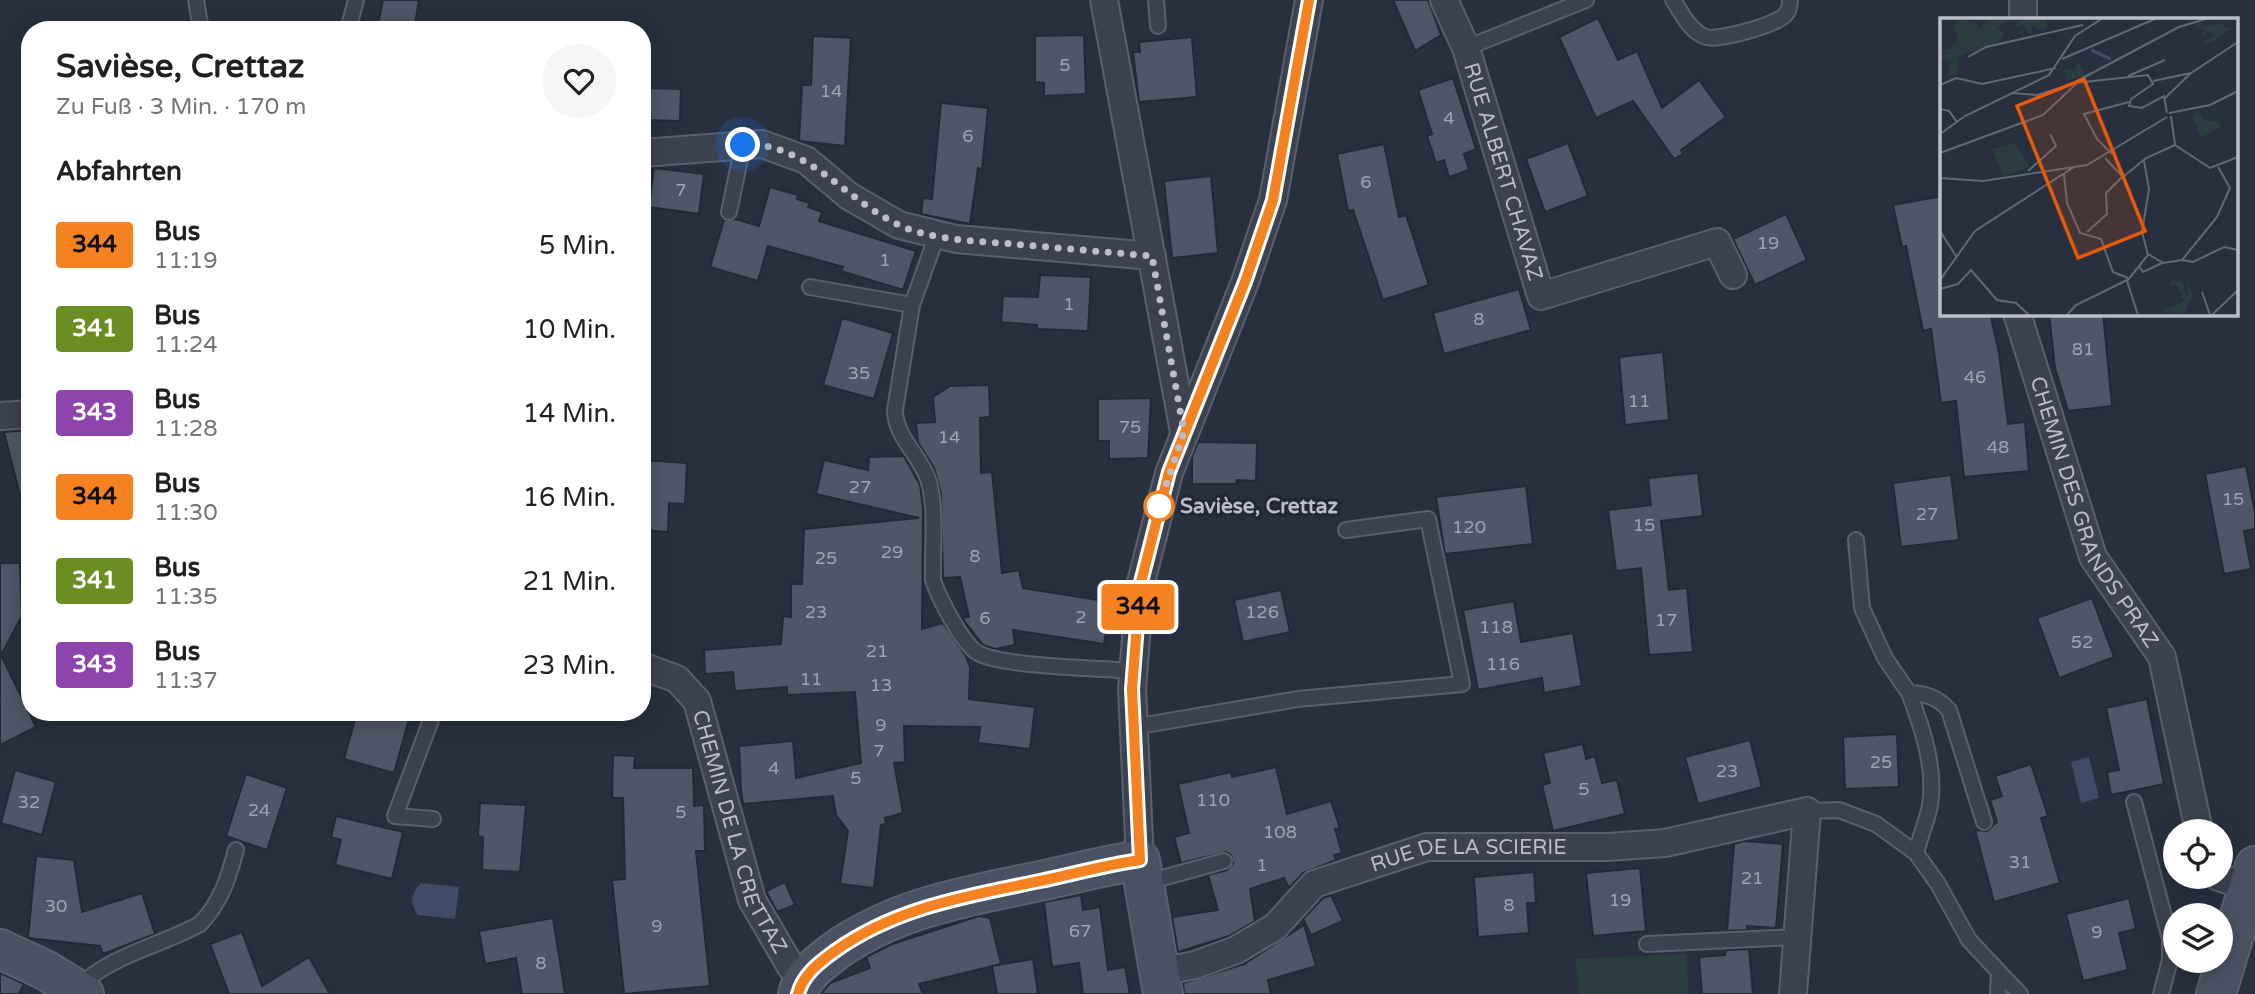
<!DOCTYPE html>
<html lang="de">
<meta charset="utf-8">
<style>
:root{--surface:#fff;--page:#f6f6f6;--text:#202124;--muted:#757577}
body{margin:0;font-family:"Varela Round",sans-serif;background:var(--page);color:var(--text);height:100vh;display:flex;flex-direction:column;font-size:26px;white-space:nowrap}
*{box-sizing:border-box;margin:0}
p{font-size:23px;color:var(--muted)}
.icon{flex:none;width:38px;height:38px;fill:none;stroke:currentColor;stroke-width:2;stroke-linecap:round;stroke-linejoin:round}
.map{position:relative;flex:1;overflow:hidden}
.sheet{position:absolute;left:21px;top:21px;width:630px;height:700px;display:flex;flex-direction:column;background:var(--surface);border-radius:28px;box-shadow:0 4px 18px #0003}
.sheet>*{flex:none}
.badge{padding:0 14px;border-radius:5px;font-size:24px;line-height:46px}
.tools{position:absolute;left:2163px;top:819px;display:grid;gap:14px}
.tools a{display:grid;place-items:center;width:70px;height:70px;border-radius:50%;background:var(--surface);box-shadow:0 4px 18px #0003;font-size:35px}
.you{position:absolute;width:35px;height:35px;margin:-18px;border:5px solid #fff;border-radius:50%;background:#1a73e8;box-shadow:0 0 0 10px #1a73e833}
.map>.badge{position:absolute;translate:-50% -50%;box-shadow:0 0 0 4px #fff}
h2{padding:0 35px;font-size:26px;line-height:63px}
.round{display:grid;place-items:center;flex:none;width:74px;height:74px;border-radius:37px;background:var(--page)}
.overview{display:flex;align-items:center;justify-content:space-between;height:119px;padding:0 35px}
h1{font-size:33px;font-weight:700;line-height:52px}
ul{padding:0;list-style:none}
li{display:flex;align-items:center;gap:21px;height:84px;padding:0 35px}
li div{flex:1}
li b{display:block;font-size:26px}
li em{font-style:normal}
li .badge{min-width:77px;font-weight:700;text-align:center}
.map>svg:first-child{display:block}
.green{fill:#2b3d41}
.water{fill:#404c66}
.building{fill:#4f5667;stroke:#232936;stroke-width:2}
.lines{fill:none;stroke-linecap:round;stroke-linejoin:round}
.lane-casing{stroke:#5a606c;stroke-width:18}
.street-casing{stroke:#5a606c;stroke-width:30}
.secondary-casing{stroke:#5a606c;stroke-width:42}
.lane{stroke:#3c424f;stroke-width:14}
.street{stroke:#3c424f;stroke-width:26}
.secondary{stroke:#4a5162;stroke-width:38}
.line-casing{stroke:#fff;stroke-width:16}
.line{stroke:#f58220;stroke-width:10}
.walk{stroke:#b9bec9;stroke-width:7;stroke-dasharray:0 12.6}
.stop-dot{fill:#fff;stroke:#f58220;stroke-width:3.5}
.labels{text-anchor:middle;stroke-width:6;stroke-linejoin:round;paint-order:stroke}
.number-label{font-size:18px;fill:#9ea4b0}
.street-label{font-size:21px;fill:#b9bec9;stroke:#212734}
.stop-label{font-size:21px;font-weight:bold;fill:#b9bec9;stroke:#212734;text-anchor:start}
.inset-river{fill:none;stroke:#404c66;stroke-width:3.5}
.inset-road{fill:none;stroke:#626976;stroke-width:2}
.view{fill:#e8590c;fill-opacity:0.15;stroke:#e8590c;stroke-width:3.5}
.inset-edge{fill:none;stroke:#b9bec9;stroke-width:3.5}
</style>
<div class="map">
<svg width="2255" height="994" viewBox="0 0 2255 994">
<rect width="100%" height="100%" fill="#28303f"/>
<!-- green -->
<path class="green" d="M1687 954 1688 994H1579L1576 959Z"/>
<!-- water -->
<path class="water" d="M2089 757 2099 798 2081 803 2071 762Z
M421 883 459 887 455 919 418 915C409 902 411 894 421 883Z"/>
<!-- building -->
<path class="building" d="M383 0H419L414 30H377Z
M1393 0H1428L1441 35 1415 51Z
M1598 18 1618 60 1637 51 1662 108 1699 80 1726 117 1681 150 1683 154 1674 159 1633 101 1596 118 1559 37Z
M1084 35 1086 94 1044 96V83L1035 82V36Z
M813 36 851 38 845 146 799 141 802 85H811Z
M1192 37 1197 97 1139 102 1133 52H1140L1139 42Z
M1453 78 1476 149 1464 154 1469 170 1449 177 1444 160 1436 163 1427 136 1432 134 1418 90Z
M647 88 681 89 680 121 646 120Z
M941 103 988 108 982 169 978 168 970 224 921 214 923 198 932 199Z
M1568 143 1588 196 1545 212 1526 159Z
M1384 144 1399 217 1406 215 1429 285 1383 300 1353 210 1348 211 1337 154Z
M654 168 704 174 699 214 649 207Z
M1211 176 1218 253 1172 258 1164 181Z
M770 187 798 195 797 199 810 203 808 207 822 212 819 221 916 251 903 290 841 271 843 267 768 246 758 281 710 267 724 220 735 219 759 226Z
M1942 196V313H1990L1999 353 2008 424 2025 422 2029 471 1964 477 1956 401 1941 403 1931 329 1923 331 1906 246 1902 247 1893 205Z
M1786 214 1807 260 1755 285 1733 239Z
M1040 275 1091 277 1088 331 1037 329V325L1001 322 1003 296 1038 297Z
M1519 289 1531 330 1444 354 1433 313Z
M2049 313H2103L2112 406 2068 411 2055 368Z
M842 318 893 333 874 399 823 385Z
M1663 352 1669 420 1625 425 1619 357Z
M989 385 990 417 980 418 981 473 992 472 1002 573 1019 570 1023 588 1111 602 1104 644 1013 630 1015 645 995 649 983 645 962 618 969 617 960 577 943 578 941 493 934 468 918 442 916 423 935 422 933 397 950 386Z
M1151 398 1148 458 1109 459V441H1098V399Z
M30 430V502L22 503 4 432Z
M1198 442 1257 443 1256 481 1237 480 1236 484H1192V457Z
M904 456 920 485 923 507 922 629 943 623 965 655 970 667 969 699 1035 707 1030 749 978 743 980 727 904 726 905 762 894 763 903 813 885 818 886 824 881 825 874 888 840 884 848 831 836 815 833 796 743 804 741 791 739 746 793 741 796 778 861 763 855 692 787 695V687L735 691 733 672 705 674 704 650 781 644 783 616 791 617V584H802L804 529 919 518 816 494 824 460 868 470 869 457Z
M642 460 687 463 685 504 669 503 668 532 642 530Z
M2246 466 2255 513V529L2244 531 2251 569 2224 574 2205 474Z
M1698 473 1703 516 1661 521 1669 590 1687 588 1693 652 1649 655 1641 568 1616 571 1608 510 1651 505 1648 478Z
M1951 475 1959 540 1901 547 1893 483Z
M1526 486 1533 544 1445 554 1436 497Z
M0 563H20L22 616 1 655 36 727 0 745Z
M1281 590 1290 632 1243 642 1234 600Z
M2092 598 2114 657 2059 678 2037 618Z
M1514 601 1521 642 1573 633 1582 686 1544 693 1542 678 1478 690 1463 610Z
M2147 699 2164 784 2111 795 2107 772 2119 770 2106 708Z
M357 712H411L394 773 344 759Z
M1897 734 1899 787 1845 789 1843 737Z
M1750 740 1762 787 1698 804 1685 757Z
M1583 744 1586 759 1595 756 1602 783 1617 780 1625 814 1553 831 1542 785 1550 783 1543 753Z
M613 755 635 756 634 768H693L694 806 704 805 705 851H696L710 986 624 994 612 880 625 879 623 798H612Z
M2031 764 2048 816 2041 818 2060 883 1994 902 1975 830 1987 831 1997 822 1990 800 2002 796 1995 776Z
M1276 767 1287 814 1331 801 1340 828 1335 829 1342 853 1334 855 1336 860 1303 873 1289 888 1284 878 1250 889 1255 921 1229 936 1178 952 1172 917 1218 910 1208 875 1227 870 1233 863 1231 855 1226 852 1181 863 1174 837 1189 833 1178 784 1231 772 1232 777Z
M15 770 56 782 42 835 1 823Z
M246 774 287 788 267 850 226 836Z
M480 803 526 805 520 872 482 870 483 837 478 836Z
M336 816 403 832 392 879 335 865 341 840 331 837Z
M1744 841 1783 844 1776 928 1747 926 1748 930 1727 931 1734 844Z
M36 856 74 860 82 912 142 893 155 934 103 954 100 946 28 938Z
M1640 868 1646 931 1593 936 1586 873Z
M1534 872 1536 903H1527L1529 933 1478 937 1474 877Z
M785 882 795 905 777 912 766 891Z
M1081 895 1083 910 1100 907 1108 970 1125 967 1130 994H1083L1079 963 1052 967 1044 902Z
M1331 895 1343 921 1311 935 1303 919 1323 898Z
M2129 898 2136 929 2119 933 2128 970 2083 981 2066 914Z
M979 916 990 918 1001 964 919 984 923 994H821L830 983 870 968 866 957 892 944Z
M553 918 565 994H522L516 958 485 964 479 931Z
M1304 925 1316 966 1268 980 1271 994H1184L1183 983 1244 964Z
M242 932 262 986 309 957 330 994H229L210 944Z
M1749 949 1753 994H1702L1699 957 1725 955 1726 950Z
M1033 959 1038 994H997L992 966Z
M0 973 24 984 19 994H0Z"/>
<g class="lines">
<!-- lane casing -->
<g class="lane-casing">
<path id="lane" d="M196 0 201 30
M1156 0 1158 26
M1673 0C1682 13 1690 32 1706 37 1718 41 1776 25 1785 15 1789 11 1790 6 1790 0
M348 30 356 0
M1466 48 1586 0
M729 212 743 145
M937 235 912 305 895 410C895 438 921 455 929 482 937 513 932 548 933 580 939 598 962 644 978 653 1003 667 1100 668 1133 671
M810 287 912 305
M1856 540 1862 608 1885 658 1909 693
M1133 727 1298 699 1462 684 1428 519 1346 530
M2134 802 2170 939V960L2161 994
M1807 811 1839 810 1876 824 1916 853 1938 884 1969 940 1999 972 1998 994
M433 819 395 816 434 712
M1916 853C1920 837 1927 821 1930 805 1936 768 1922 727 1909 693 1927 694 1937 697 1949 710L1984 822
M1144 883 1224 861
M1647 944 1797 937
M1999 972 2020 994
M78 988C110 955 160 946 200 924 221 902 228 879 236 850"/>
</g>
<!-- street casing -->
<g class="street-casing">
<g id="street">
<path d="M1104 0 1184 432"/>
<path id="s1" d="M1444 0 1466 48 1541 296 1717 242 1733 275"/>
<path d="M2023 0V19"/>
<path d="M642 153 762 144 806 160 849 196 899 225 956 239 1152 256"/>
<path id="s2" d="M2017 313 2093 557 2162 657 2199 831"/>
<path d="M0 416 30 414"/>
<path id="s3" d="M642 666 677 679 697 701 752 900 791 967 803 980"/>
<path d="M1140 860 1132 689 1140 586 1169 473 1245 282 1273 200 1309 0"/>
<path d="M2218 877 2249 887"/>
<path id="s4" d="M1159 972 1195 965 1236 950 1275 927 1314 884 1427 847H1608L1665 843 1807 811 1793 994"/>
</g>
</g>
<!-- secondary casing -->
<g class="secondary-casing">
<path id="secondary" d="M0 949 45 970 84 994
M798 994C803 974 820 963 835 951 897 907 968 896 1040 881 1073 874 1106 865 1140 860L1163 994
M2216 994 2255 866"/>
</g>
<!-- lane -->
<use href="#lane" class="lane"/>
<!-- street -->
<use href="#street" class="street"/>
<!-- secondary -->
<use href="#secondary" class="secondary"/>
</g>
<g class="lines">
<!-- line casing -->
<g class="line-casing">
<path id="line" d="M798 994C803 974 820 962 835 951 897 907 968 896 1040 881 1073 874 1106 865 1140 860L1132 689 1140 586 1169 472 1245 282 1273 200 1309 0"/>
</g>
<!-- line -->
<use href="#line" class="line"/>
<!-- walk -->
<path class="walk" d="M743 145C803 140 845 199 897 224 929 240 977 241 1013 244 1059 248 1105 252 1152 256L1184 432 1156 515 1159 506"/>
</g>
<!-- markers -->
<circle class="stop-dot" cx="1159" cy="506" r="14"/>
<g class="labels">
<!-- number labels -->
<g class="number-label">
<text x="1065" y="71">5</text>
<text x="831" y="97">14</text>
<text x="1449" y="124">4</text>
<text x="968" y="142">6</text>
<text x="1366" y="188">6</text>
<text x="681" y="196">7</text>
<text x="1768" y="249">19</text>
<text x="885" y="266">1</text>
<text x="1069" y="310">1</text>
<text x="1479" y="325">8</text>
<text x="2083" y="355">81</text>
<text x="859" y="379">35</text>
<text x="1975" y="383">46</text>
<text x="1639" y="407">11</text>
<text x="1130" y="433">75</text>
<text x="949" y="443">14</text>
<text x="1998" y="453">48</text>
<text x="860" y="493">27</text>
<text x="2233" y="505">15</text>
<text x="1927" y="520">27</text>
<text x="1644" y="531">15</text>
<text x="1469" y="533">120</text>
<text x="892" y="558">29</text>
<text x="975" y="562">8</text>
<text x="826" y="564">25</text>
<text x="816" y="618">23</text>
<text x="1262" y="618">126</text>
<text x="1081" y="623">2</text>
<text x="985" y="624">6</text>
<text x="1666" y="626">17</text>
<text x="1496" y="633">118</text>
<text x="2082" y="648">52</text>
<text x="877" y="657">21</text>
<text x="1503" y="670">116</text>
<text x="811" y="685">11</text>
<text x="881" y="691">13</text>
<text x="881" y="731">9</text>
<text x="879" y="757">7</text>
<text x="1881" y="768">25</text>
<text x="774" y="774">4</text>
<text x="1727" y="777">23</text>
<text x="856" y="784">5</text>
<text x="1584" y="795">5</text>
<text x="1213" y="806">110</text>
<text x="29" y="808">32</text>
<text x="259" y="816">24</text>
<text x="681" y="818">5</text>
<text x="1280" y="838">108</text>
<text x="2020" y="868">31</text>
<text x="1262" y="871">1</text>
<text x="1752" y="884">21</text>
<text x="1620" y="906">19</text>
<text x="1509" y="911">8</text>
<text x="56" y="912">30</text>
<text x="657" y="932">9</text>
<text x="1080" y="937">67</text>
<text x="2097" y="938">9</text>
<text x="541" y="969">8</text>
</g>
<!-- street labels -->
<g class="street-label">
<text dy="7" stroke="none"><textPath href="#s1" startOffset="182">RUE ALBERT CHAVAZ</textPath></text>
<text dy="7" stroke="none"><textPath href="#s2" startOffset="215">CHEMIN DES GRANDS PRAZ</textPath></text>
<text dy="7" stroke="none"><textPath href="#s3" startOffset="205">CHEMIN DE LA CRETTAZ</textPath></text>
<text dy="7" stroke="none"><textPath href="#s4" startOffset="343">RUE DE LA SCIERIE</textPath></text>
</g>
<!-- stop labels -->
<g class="stop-label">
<text x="1180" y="513">Savièse, Crettaz</text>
</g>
</g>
<!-- overview -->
<g transform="translate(1940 18)">
<rect width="298" height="298" fill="#28303f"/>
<path d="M48 0H73L56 9 64 14 60 23 19 38 17 57H9L11 43 0 42V37L10 36 0 31 10 32 19 19 14 8 18 1 36 5 40 11ZM82 0H105L108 8 103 13 91 7 92 19 83 6 72 10ZM262 4 261 9 287 4 281 9 291 10 273 24 263 25 274 17 269 13 261 21 264 12 255 6ZM139 44 145 57 126 63 124 50 133 53ZM259 92 264 103H276L282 109 261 119 252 98ZM75 125 90 149 64 158 52 131ZM232 262 242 264 248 280 247 263 253 276 244 297 222 293 244 283 237 267 230 268Z" fill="#2b3d41"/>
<path class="inset-river" d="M151 32 171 41"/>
<path class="inset-road" d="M28 39 46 29 143 7M122 41 217 0M188 58 225 42M213 63 251 55 298 24M135 64 239 9 269 0M0 67 16 60 42 66 116 50M72 75 97 77 135 65 208 57 213 66 191 81 189 88 202 90 224 78 227 95M225 80 251 55M0 91 9 93 17 104M229 95 270 87 298 73M231 98 235 127M0 116 25 98 109 57 135 18 163 0M235 127 270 150 298 139M0 135 103 97 137 65M172 136 157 121 144 96 189 84M165 140 183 159 206 140 235 127M88 153 116 128 110 116M124 156 127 185 140 215 161 221 173 254 188 260M0 160 43 163 147 147 227 99M0 213 16 238M147 214 167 196 166 175 182 159M208 236 223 245 242 242 277 199 290 170 278 149M242 242 253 244 284 229 298 232M199 248 203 254 222 245M0 262 35 213 134 149M0 271 18 266 31 252 57 282 76 285 89 297M262 274 270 297M127 297 136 287 187 262M198 297 187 263 208 237 202 214 209 171 204 143M272 297 298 272"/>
<path class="view" d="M144 61 205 213 138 240 77 88Z"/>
<rect width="298" height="298" class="inset-edge"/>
</g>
</svg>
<div class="tools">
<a><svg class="icon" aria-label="locate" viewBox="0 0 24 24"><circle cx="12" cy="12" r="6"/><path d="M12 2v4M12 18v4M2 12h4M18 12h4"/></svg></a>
<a><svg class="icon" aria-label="layers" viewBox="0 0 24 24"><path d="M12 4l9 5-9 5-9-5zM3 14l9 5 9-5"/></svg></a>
</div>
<div class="you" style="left:743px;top:145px"></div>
<b class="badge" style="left:1138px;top:607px;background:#f58220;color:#111">344</b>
<section class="sheet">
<div class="overview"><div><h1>Savièse, Crettaz</h1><p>Zu Fuß · 3 Min. · 170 m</p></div><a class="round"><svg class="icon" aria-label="heart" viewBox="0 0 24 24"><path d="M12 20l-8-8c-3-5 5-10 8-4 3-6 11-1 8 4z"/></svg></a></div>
<h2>Abfahrten</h2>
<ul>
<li><span class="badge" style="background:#f58220;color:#111">344</span><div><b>Bus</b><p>11:19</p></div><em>5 Min.</em></li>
<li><span class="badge" style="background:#6b8e23;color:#fff">341</span><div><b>Bus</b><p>11:24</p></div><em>10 Min.</em></li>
<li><span class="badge" style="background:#8e44ad;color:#fff">343</span><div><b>Bus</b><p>11:28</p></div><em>14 Min.</em></li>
<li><span class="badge" style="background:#f58220;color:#111">344</span><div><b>Bus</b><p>11:30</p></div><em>16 Min.</em></li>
<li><span class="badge" style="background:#6b8e23;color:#fff">341</span><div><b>Bus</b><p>11:35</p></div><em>21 Min.</em></li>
<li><span class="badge" style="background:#8e44ad;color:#fff">343</span><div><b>Bus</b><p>11:37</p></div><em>23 Min.</em></li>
</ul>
</section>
</div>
